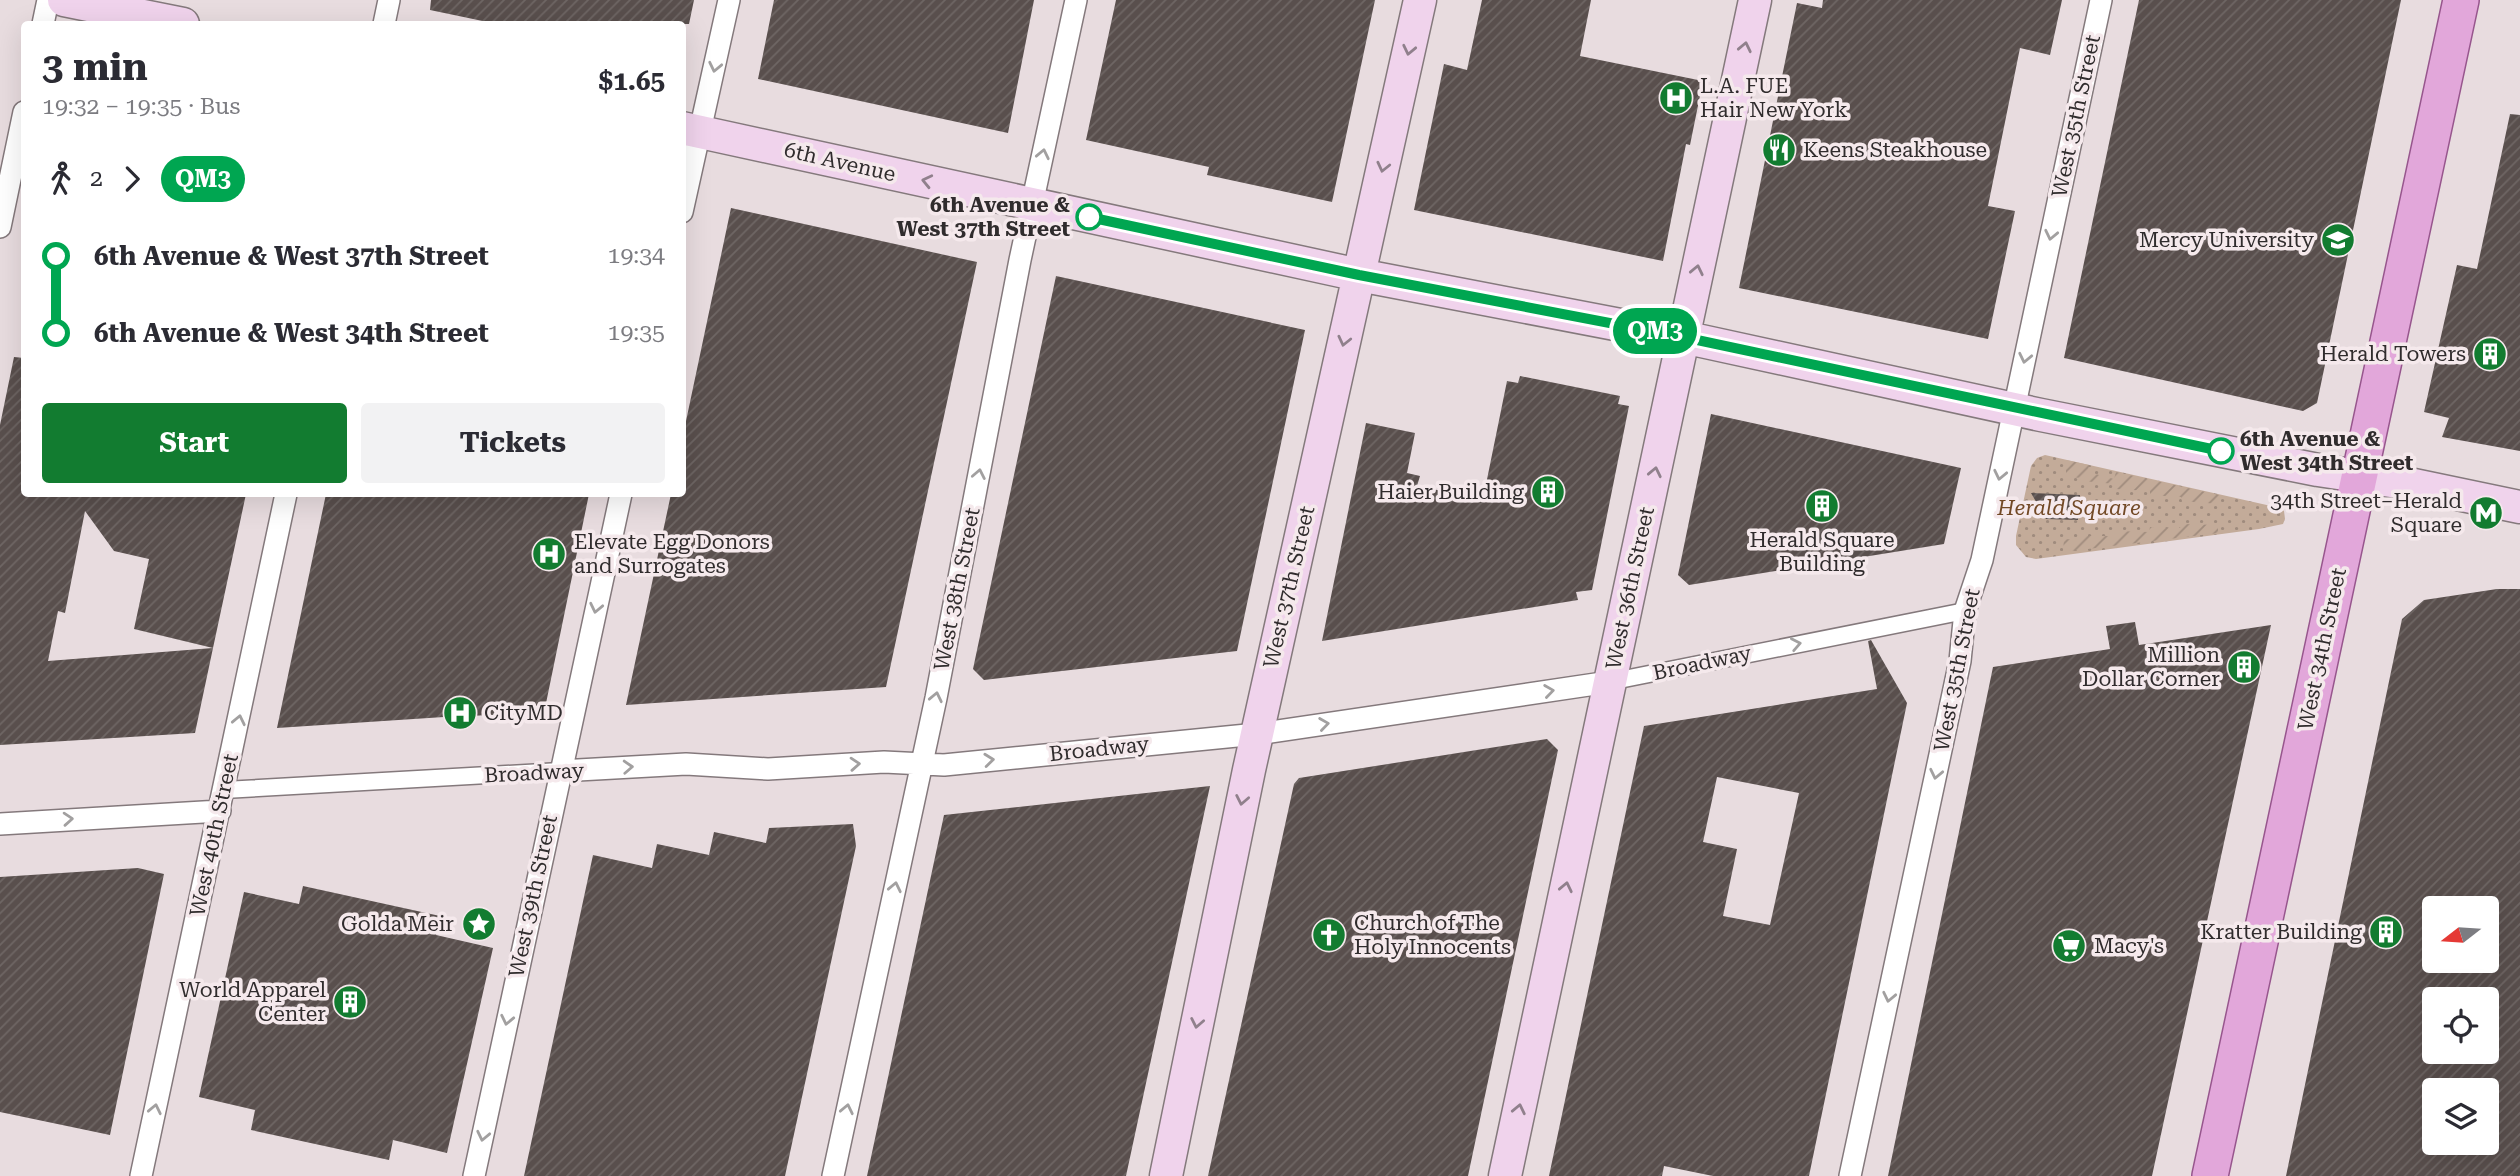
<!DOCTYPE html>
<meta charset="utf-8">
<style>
:root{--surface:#fff;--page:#f2f2f3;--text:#2b2b33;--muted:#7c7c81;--accent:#127c30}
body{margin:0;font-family:"Roboto Serif",serif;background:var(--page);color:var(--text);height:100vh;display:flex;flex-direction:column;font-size:26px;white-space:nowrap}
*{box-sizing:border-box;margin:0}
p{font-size:23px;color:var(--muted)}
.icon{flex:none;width:38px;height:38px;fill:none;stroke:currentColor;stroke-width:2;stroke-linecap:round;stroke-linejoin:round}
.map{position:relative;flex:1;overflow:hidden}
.side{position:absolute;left:21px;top:21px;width:665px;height:476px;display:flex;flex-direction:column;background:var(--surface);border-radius:7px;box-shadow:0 7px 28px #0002}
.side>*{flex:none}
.badge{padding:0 14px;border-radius:23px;font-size:24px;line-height:46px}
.needle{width:46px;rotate:253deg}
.tools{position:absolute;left:2422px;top:896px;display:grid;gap:14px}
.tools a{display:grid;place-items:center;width:77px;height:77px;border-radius:7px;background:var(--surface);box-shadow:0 7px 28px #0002;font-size:35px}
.map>.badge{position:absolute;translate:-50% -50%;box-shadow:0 0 0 4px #fff}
.legs{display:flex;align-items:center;gap:10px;height:77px;padding:0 21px;font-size:23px}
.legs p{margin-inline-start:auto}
.overview{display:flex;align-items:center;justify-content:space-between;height:119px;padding:0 21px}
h1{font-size:38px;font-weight:700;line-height:52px}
.button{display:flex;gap:14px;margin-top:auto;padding:14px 21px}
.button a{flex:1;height:80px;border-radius:7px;background:var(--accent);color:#fff;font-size:28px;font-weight:700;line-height:80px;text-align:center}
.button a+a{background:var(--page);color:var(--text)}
ul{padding:0 21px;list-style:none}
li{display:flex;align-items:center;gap:24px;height:77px;font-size:26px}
li i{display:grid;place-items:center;width:10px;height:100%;margin:0 9px;background:currentColor}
li i::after{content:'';width:18px;height:18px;margin:-9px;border:5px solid;border-radius:50%;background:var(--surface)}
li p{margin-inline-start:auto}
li:first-child i{background:linear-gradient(#0000 50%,currentColor 0)}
li:last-child i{background:linear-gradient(currentColor 50%,#0000 0)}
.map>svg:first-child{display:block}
.grass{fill:url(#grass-dots)}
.garden{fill:url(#garden-furrows)}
.building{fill:url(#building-hatch);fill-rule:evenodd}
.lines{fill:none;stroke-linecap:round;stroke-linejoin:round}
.pedestrian-casing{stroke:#84797c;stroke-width:19}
.minor-casing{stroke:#84797c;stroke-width:24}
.secondary-casing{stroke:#84797c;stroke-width:35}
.primary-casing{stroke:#97568d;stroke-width:38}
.pedestrian{stroke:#fff;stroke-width:16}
.minor{stroke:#fff;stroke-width:21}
.secondary{stroke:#f0d3ec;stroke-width:32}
.primary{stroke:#e2a7da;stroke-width:35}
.oneway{stroke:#90808c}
.oneway2{stroke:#a2a0a0}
.line-1-casing{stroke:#fff;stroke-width:16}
.line-1{stroke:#00a651;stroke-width:10}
.stop-1-dot{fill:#fff;stroke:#00a651;stroke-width:3.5}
.labels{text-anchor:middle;stroke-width:7;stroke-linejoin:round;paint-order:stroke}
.poi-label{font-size:21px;fill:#302c2d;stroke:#f5e9ec;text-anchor:end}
.street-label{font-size:21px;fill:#302c2d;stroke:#f5e9ec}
.stop-label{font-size:21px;font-weight:bold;fill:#302c2d;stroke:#f5e9ec;text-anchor:end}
.park-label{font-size:21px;font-style:italic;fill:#724926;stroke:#f5e9ec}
</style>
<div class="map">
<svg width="2520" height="1176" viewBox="0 0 2520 1176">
<defs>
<pattern id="grass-dots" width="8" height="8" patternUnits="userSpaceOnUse" patternTransform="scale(1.75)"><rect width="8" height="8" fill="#c3ab99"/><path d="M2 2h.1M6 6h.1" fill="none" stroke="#9f8b7d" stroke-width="1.8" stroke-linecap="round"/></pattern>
<pattern id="garden-furrows" width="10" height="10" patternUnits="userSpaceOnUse" patternTransform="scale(1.75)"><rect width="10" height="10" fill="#c3ab99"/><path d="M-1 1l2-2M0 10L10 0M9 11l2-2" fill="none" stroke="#9f8b7d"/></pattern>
<pattern id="building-hatch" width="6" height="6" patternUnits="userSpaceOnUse" patternTransform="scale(1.75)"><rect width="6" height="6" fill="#594f4d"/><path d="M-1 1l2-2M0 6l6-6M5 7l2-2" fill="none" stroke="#6e6664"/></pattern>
</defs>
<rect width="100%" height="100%" fill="#e8dcdf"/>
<!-- grass -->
<path class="grass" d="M2045 455 2280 508 2284 511 2285 519 2283 524 2259 529 2036 559 2026 557 2016 545V536L2031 466 2037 458Z"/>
<!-- garden -->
<path class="garden" d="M2066 460 2089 465 2088 472 2114 479 2116 472 2219 495V504L2182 501 2181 497 2150 495V491L2115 489V484L2083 481V478L2066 477Z
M2181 524 2218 525V533L2063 552 2064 539 2081 540 2082 536H2113L2114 531 2149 532 2150 527 2180 528Z"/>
<!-- building -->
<path class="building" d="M431 0H694L689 24H497L430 10Z
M774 0H1034L1008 133 758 79Z
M1116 0H1375L1332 202 1207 175 1209 167 1086 140Z
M1482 0H1591L1580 56 1703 81 1690 145 1686 144 1663 261 1414 210 1444 64 1467 70Z
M1823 0H2062L2050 55 2020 48 1988 206 2015 211 1988 339 1739 288 1797 3 1822 8Z
M2139 0H2401L2317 403 2303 411 2064 358Z
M2510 114 2520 115V451L2442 437 2449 418 2424 412 2457 265 2477 269Z
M731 208 977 262 886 687 626 705 671 494H682V440Z
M1056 276 1305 330 1237 651 984 680 973 669Z
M14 357 24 358V494H246L213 648 134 629 149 559 114 551 85 511 65 613 58 611 48 661 213 648 195 733 0 745V425Z
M1520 376 1620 396 1618 404 1629 406 1592 590 1576 592 1578 600 1322 641 1366 423 1415 433 1407 473 1420 476 1417 486 1483 499 1507 381 1518 383Z
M1711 414 1961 468 1944 544 1689 585 1678 575Z
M2031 493 2080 495 2078 520 2046 519Z
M326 494H589L544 713 444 717 277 728Z
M2497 589H2520V1176H2286L2402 619 2424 600ZM2434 908H2487V961H2434ZM2434 999H2487V1052H2434ZM2434 1090H2487V1143H2434Z
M2135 622 2139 645 2271 625 2152 1176H1888L1993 667 2110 649 2106 626Z
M1871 640 1907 703 1809 1176H1713L1664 1166 1662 1176H1549L1644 726 1877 689 1868 641ZM1717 777 1799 793 1770 925 1723 916 1737 849 1703 842Z
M1547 739 1558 750 1468 1176H1208L1294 784 1299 778Z
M1210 786 1126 1176H867L944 815Z
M853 824 856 846 785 1176H524L593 855 652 868 657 844 709 855 714 832 766 843 769 828Z
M138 868 164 874 110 1135 0 1112V877Z
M303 886 440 916 436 935 493 948 447 1153 393 1140 389 1160 251 1130 255 1110 199 1097 244 892 299 904Z"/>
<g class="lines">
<!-- pedestrian casing -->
<g class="pedestrian-casing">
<path id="pedestrian" d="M1609 682 1965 611
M224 790 560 771"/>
</g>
<!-- minor casing -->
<g class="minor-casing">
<path id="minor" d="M43 24 48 0
M384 24 389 0
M682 212 729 0
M0 227 24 112
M560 771 686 764 768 769 884 762 944 765 1257 734 1609 682
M0 824 220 811
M141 1176 286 494
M474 1176 621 494
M833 1176 936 698 1020 260 1076 0
M1850 1176 1960 661 1965 611 1982 560 2101 0"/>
</g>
<!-- secondary casing -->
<g class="secondary-casing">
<path id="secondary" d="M64 0 183 24
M682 128 1359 275 1683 337 2041 415 2318 470 2404 483 2520 507
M1166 1176 1249 770 1420 0
M1505 1176 1755 0"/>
</g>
<!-- primary casing -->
<g class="primary-casing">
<path id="primary" d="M2210 1176 2461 0"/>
</g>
<!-- pedestrian -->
<use href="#pedestrian" class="pedestrian"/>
<!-- minor -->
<use href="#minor" class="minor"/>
<!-- secondary -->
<use href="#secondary" class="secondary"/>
<!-- primary -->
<use href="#primary" class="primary"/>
</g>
<!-- one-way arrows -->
<defs><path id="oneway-chevron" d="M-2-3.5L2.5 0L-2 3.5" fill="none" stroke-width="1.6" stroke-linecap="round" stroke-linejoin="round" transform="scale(1.75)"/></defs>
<g class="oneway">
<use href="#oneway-chevron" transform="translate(1745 47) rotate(-78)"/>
<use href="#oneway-chevron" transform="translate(1409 50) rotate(102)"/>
<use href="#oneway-chevron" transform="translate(1383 167) rotate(103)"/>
<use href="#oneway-chevron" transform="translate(927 181) rotate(-167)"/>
<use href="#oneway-chevron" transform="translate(1697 270) rotate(-78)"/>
<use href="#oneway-chevron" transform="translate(1344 341) rotate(103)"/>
<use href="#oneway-chevron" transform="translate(1655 472) rotate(-78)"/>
<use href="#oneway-chevron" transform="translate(1242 800) rotate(101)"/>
<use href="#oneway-chevron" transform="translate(1566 887) rotate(-78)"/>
<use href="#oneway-chevron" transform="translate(1197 1023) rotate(101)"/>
<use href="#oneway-chevron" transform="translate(1519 1109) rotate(-78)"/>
</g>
<g class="oneway2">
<use href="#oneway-chevron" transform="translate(715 67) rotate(102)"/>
<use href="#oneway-chevron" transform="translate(1043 154) rotate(-78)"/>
<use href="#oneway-chevron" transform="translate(2051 235) rotate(102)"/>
<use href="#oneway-chevron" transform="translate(2025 358) rotate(102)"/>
<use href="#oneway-chevron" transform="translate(979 474) rotate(-79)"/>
<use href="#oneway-chevron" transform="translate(2000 475) rotate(102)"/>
<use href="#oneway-chevron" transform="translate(596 608) rotate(102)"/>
<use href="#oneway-chevron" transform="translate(1796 644) rotate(-11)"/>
<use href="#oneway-chevron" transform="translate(1549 691) rotate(-8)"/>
<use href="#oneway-chevron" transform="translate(936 697) rotate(-78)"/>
<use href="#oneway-chevron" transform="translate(239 720) rotate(-78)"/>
<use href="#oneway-chevron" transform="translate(1324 724) rotate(-8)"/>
<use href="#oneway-chevron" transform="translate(989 760) rotate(-6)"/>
<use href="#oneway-chevron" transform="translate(855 764) rotate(-4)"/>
<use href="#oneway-chevron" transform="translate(628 767) rotate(-3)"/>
<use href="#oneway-chevron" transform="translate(1936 774) rotate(102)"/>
<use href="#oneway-chevron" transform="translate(68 819) rotate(-4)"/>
<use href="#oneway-chevron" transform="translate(895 887) rotate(-78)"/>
<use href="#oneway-chevron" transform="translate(1889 997) rotate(102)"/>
<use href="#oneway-chevron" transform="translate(507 1020) rotate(102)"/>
<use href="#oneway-chevron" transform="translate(155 1109) rotate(-78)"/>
<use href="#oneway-chevron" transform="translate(847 1109) rotate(-78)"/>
<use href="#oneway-chevron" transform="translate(483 1136) rotate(102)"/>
</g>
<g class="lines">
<!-- line-1 casing -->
<g class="line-1-casing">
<path id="line-1" d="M1089 217 1359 275 1683 337 2221 451"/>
</g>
<!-- line-1 -->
<use href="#line-1" class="line-1"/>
</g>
<!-- icons -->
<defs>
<g id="hospital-disc" transform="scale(1.75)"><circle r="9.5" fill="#127c30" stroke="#f5e9ec"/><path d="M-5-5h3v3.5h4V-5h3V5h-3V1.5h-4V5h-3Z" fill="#fff"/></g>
<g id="restaurant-disc" transform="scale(1.75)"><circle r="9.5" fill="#127c30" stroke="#f5e9ec"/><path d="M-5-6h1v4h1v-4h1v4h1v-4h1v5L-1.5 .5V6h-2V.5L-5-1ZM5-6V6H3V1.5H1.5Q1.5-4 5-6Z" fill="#fff"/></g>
<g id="university-disc" transform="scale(1.75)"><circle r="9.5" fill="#127c30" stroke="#f5e9ec"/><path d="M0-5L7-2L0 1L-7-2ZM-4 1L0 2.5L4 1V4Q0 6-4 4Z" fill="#fff"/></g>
<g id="building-disc" transform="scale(1.75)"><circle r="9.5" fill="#127c30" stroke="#f5e9ec"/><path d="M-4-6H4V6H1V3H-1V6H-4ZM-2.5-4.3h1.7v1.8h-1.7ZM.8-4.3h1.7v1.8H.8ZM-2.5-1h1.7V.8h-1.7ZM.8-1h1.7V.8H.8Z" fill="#fff"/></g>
<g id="metro-disc" transform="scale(1.75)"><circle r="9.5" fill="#127c30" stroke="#f5e9ec"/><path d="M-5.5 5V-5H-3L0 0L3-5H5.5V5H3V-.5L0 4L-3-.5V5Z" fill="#fff"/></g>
<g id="sight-disc" transform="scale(1.75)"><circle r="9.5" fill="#127c30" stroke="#f5e9ec"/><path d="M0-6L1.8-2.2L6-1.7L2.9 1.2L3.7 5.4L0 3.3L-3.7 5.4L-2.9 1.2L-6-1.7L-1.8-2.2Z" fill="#fff"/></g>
<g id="church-disc" transform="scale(1.75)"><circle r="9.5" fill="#127c30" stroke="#f5e9ec"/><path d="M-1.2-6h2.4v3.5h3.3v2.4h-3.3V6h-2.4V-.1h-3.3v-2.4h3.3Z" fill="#fff"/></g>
<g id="supermarket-disc" transform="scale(1.75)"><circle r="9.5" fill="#127c30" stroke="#f5e9ec"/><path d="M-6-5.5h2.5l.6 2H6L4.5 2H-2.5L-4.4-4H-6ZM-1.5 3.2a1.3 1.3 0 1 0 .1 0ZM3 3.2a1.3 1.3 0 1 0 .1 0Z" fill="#fff"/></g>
</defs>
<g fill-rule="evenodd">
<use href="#hospital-disc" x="1676" y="98"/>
<use href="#restaurant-disc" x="1779" y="150"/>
<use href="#university-disc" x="2338" y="240"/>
<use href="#building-disc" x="2490" y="354"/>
<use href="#building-disc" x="1548" y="492"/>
<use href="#building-disc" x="1822" y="506"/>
<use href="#metro-disc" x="2486" y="513"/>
<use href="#hospital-disc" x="549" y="554"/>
<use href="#building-disc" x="2244" y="667"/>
<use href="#hospital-disc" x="460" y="713"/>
<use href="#sight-disc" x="479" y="924"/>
<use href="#building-disc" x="2386" y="932"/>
<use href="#church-disc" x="1329" y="935"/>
<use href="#supermarket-disc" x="2069" y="946"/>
<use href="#building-disc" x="350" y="1002"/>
</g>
<!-- markers -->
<g class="stop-1-dot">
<circle cx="1089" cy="217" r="12"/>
<circle cx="2221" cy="451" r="12"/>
</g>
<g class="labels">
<!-- poi labels -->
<g class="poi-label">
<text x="1700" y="93" text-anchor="start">L.A. FUE<tspan x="1700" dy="24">Hair New York</tspan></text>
<text x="1803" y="157" text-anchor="start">Keens Steakhouse</text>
<text x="2314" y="247">Mercy University</text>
<text x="2466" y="361">Herald Towers</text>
<text x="1524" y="499">Haier Building</text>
<text x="2462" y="508">34th Street–Herald<tspan x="2462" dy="24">Square</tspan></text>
<text x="1822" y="547" text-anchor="middle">Herald Square<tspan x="1822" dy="24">Building</tspan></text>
<text x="574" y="549" text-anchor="start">Elevate Egg Donors<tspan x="574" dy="24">and Surrogates</tspan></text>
<text x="2220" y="662">Million<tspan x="2220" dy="24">Dollar Corner</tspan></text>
<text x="484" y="720" text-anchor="start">CityMD</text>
<text x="1354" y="930" text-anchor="start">Church of The<tspan x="1354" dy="24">Holy Innocents</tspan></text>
<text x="454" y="931">Golda Meir</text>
<text x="2362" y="939">Kratter Building</text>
<text x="2094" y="953" text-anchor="start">Macy's</text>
<text x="326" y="997">World Apparel<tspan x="326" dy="24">Center</tspan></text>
</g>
<!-- street labels -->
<g class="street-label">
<text transform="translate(2076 116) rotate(-78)" y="7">West 35th Street</text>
<text transform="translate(840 162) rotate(13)" y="7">6th Avenue</text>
<text transform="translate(1289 587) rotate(-77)" y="7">West 37th Street</text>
<text transform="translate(1630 588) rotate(-78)" y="7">West 36th Street</text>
<text transform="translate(957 589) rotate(-79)" y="7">West 38th Street</text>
<text transform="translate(2322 649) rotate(-78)" y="7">West 34th Street</text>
<text transform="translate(1702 663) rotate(-12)" y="7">Broadway</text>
<text transform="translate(1957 670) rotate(-79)" y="7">West 35th Street</text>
<text transform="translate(1099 749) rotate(-6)" y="7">Broadway</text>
<text transform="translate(534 773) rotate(-3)" y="7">Broadway</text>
<text transform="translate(214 835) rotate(-78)" y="7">West 40th Street</text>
<text transform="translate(533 896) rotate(-78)" y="7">West 39th Street</text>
</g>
<!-- stop labels -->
<g class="stop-label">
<text x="1070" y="212">6th Avenue &amp;<tspan x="1070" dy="24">West 37th Street</tspan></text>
<text x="2240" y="446" text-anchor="start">6th Avenue &amp;<tspan x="2240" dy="24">West 34th Street</tspan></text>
</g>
<!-- park labels -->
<g class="park-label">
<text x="2069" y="515">Herald Square</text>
</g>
</g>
</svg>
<div class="tools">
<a><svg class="needle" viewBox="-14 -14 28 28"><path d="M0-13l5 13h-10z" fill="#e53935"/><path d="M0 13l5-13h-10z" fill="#7c7c81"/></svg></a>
<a><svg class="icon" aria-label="locate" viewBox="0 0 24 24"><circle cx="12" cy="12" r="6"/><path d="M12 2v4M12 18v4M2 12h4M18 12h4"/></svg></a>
<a><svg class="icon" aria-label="layers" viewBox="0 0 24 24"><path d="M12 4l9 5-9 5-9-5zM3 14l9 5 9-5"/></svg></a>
</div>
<b class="badge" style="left:1655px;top:331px;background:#00a651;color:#fff">QM3</b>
<section class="side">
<div class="overview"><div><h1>3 min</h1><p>19:32 – 19:35 · Bus</p></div><b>$1.65</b></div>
<div class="legs"><svg class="icon" aria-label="walk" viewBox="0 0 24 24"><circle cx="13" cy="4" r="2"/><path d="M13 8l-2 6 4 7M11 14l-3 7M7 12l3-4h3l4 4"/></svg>2<svg class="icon" aria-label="forward" viewBox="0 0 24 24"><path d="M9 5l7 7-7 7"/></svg><b class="badge" style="background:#00a651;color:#fff">QM3</b></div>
<ul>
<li><i style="color:#00a651"></i><b>6th Avenue &amp; West 37th Street</b><p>19:34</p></li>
<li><i style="color:#00a651"></i><b>6th Avenue &amp; West 34th Street</b><p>19:35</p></li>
</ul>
<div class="button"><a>Start</a><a>Tickets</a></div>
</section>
</div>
